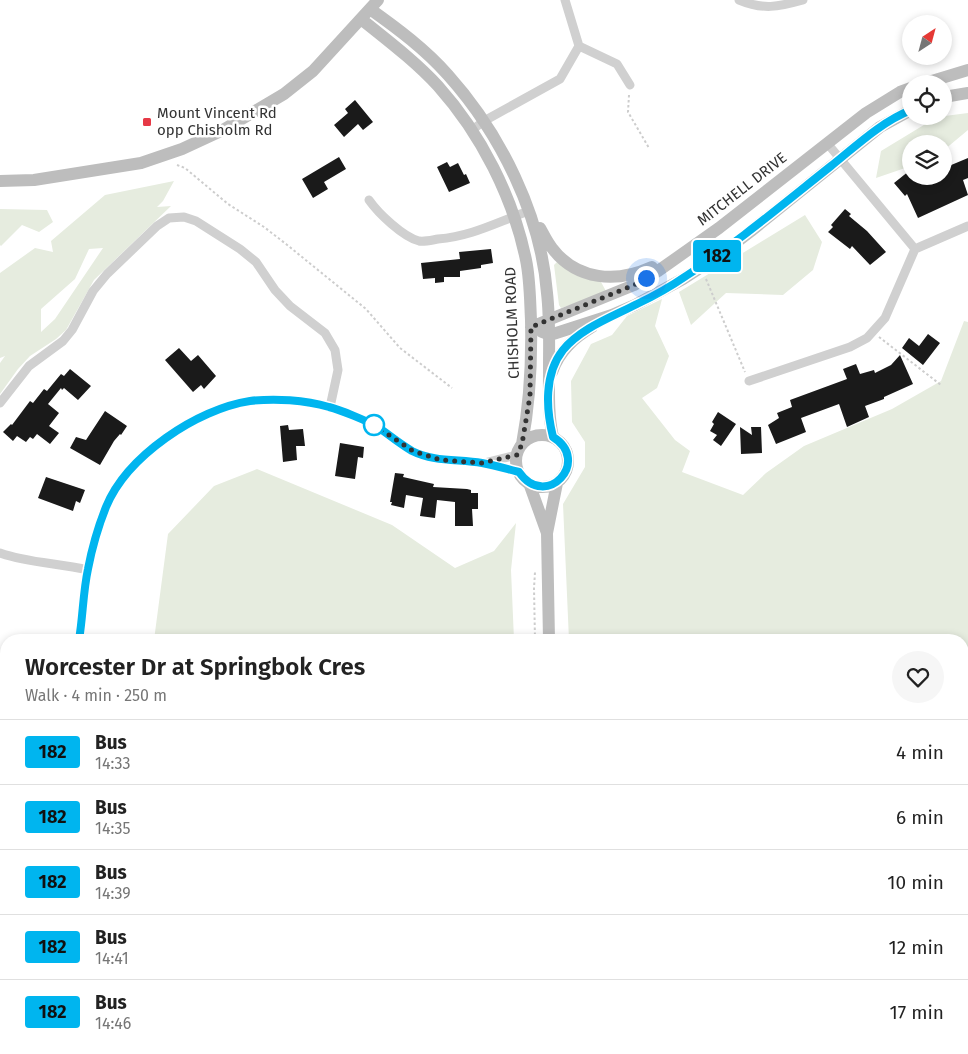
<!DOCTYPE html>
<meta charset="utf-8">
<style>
:root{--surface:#fff;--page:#f6f6f6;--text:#222;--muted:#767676;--line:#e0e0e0}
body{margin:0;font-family:"Fira Sans",sans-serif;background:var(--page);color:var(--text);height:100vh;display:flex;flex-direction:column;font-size:19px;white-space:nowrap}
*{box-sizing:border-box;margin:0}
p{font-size:16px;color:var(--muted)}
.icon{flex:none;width:28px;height:28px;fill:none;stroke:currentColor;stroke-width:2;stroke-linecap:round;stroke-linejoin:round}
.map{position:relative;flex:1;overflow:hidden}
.panel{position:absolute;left:0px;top:634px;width:969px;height:421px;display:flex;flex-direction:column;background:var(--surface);border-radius:20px 20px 0 0;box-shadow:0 2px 8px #0003}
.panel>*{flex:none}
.badge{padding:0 10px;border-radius:4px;font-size:18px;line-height:32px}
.needle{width:32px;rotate:36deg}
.fabs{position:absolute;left:902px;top:15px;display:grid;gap:10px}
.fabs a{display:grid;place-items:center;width:50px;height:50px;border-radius:50%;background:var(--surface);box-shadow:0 2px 8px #0003;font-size:25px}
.you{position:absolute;width:25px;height:25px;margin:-12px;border:4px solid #fff;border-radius:50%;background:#1a73e8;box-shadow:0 0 0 8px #1a73e833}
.map>.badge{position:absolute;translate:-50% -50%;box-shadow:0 0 0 2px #fff}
.round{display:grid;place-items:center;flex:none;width:52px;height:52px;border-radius:26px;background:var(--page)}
.headline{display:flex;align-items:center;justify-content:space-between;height:85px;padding:0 25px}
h1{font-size:24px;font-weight:600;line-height:38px}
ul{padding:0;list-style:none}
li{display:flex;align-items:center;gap:15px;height:65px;padding:0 25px;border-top:1px solid var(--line)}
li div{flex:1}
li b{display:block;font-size:19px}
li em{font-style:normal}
li .badge{min-width:55px;font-weight:700;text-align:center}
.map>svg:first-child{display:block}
.green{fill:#e6ecdf;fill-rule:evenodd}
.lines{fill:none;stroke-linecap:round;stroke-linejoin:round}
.stream{stroke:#cfe2ee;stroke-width:3}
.building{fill:#1a1a1a}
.path{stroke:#cdcdcd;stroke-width:2;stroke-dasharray:2.5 2.5;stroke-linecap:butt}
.street{stroke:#d0d0d0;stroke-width:9}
.secondary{stroke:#bdbdbd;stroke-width:12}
.line-casing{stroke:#fff;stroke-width:11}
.line{stroke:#00b5ef;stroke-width:8}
.walk{stroke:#333;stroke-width:5;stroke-dasharray:0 9}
.poi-dot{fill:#e63946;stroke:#fff;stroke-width:2}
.stop-dot{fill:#fff;stroke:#00b5ef;stroke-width:2.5}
.labels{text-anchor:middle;stroke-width:5;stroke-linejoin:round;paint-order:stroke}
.poi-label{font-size:15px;fill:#333;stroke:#fff;text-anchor:start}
.street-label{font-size:15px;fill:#333;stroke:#fff}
</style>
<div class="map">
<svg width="968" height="1054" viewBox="0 0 968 1054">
<rect width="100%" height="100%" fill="#fff"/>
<!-- green -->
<path class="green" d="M968 113V130L944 150V144H911V166L876 178 881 151 937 117Z
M174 181 163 201 157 207 171 206 94 280 66 330 56 339 30 356 18 369 0 394V363L5 356 0 358V273L35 248 53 252 51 241 105 195ZM103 248 55 319 41 332V309L75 279 89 249Z
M0 209 47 210 53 222 39 232 22 225 1 246 0 245Z
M805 215 822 242 813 270 783 295 726 293 691 325 679 292Z
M558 261 601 282 607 293 561 308 559 305 554 265Z
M662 299 655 326 669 356 657 388 642 398 675 440 690 451 682 472 743 495 766 473 804 446 892 409 941 381 964 321 968 322V913L963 917 962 640H569L563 504 585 467V442L572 422 571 381 591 344 612 335 627 316Z
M257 469 392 525 455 568 494 551 516 523 511 570 514 640H154L168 534 214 486Z
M0 802 6 811V1021L0 1019Z
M968 963V1054H592V1049H962L963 965Z
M304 1049H529V1054H313Z"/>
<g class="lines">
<!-- stream -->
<path class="stream" d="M483 1049 495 1054"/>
</g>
<!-- building -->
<path class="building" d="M355 100 373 122 363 130 358 124 344 137 334 125 348 113 345 109Z
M339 157 346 169 324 182 328 189 313 198 302 179Z
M968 158V178L963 180 968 195 918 218 907 194 905 196 894 183 909 171 911 176H944V168Z
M447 162 450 167 458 163 464 175 466 174 470 183 449 192 437 167Z
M845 209 851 214 849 216 867 231 886 252 870 265 852 246 850 249 828 232 833 227 831 225Z
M491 249 493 263 481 265V268L460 271V277H444V282L435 283V278L423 279 421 263 460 259 459 252Z
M928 334 940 343 923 365 902 348 909 338 919 346Z
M179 348 191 361 198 355 216 376 204 389 201 385 193 392 165 360Z
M900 355 913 384 884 397V399L865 406 869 417 847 427 839 404 801 418 806 432 776 444 768 425 779 418 777 413 792 407 790 400 847 379 843 369 856 364 860 374 874 370 875 373 891 365Z
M70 369 91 386 78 400 64 388 62 390 61 388 48 404 59 413 49 426 59 433 50 444 37 434 33 439 30 437 26 442 17 436 13 441 3 432 11 424 12 425 30 401 33 403 44 389 47 391 61 374 64 376Z
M105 411 127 426 121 435 120 434 114 441 100 465 70 448 76 437 86 440Z
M718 412 736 424 721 446 713 440 717 435 710 431 714 424 712 422Z
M288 425 289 430 303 429 305 446H296L297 460 283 462 280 426Z
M740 427 752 435 751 427H761L762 453 741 454Z
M340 443 364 447 363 458 358 457 355 479 335 476Z
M395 473 404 474 403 477 434 484 433 487 467 489 471 490V493H478V509H472L473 526H455V502L437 500 435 518 420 516 423 498 406 495 404 508 391 505 392 502H390Z
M46 477 85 490 80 503 76 501 73 511 38 498Z"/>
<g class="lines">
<!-- path -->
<path class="path" d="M629 95 628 112 649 148
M177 165 185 168 228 204 264 227 286 244 366 309 400 348 452 388
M706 279 745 372
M879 337 941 385
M535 640 534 588 535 572
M0 931 6 938
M962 932 968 933
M293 1049 302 1054
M546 1054V1049"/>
<!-- street -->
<path class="street" d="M565 0 579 46
M739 0C763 10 778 7 803 0
M472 130 484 121 560 79 579 46 617 64 630 85
M369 200C378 213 403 237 419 241 424 242 432 240 438 239 473 236 497 222 529 211
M915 249 968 226
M749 381 850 347 867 338 885 318 915 249 827 143
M0 403 29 366 63 341 72 330 93 291 107 274 157 226 169 218 184 217 196 221 240 249 256 262 275 290 290 306 325 333 335 350 338 370 330 407
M484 463 517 455
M0 553C28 563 58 563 88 570
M79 640C83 616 83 592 88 569 92 548 98 527 106 507 128 456 196 409 250 401 275 398 305 400 329 407 341 410 367 421 378 427 389 435 400 445 412 451 434 462 458 459 482 463 494 465 507 469 519 472
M0 692 6 696
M0 761 6 756
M0 1032 6 1033
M84 1049H114
M271 1049 285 1054
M212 1054 214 1049"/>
<!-- secondary -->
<path class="secondary" d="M370 9C398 29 425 49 448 75 500 133 541 215 547 293 550 319 549 344 549 369 549 392 548 415 553 437
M361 19C387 40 415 61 438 86 481 134 513 197 526 260 530 279 530 300 531 320 532 363 530 402 522 444
M922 84 968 70
M944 97 968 93
M0 181 34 180 141 163 182 149 223 130 284 94 313 71 378 0
M540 228C544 235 547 242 552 248 577 281 617 283 652 267
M531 327 634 285 658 271 719 228 866 113 900 92 911 88
M542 332 550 335 612 315 635 305 683 279 717 257 751 231 880 127 911 110
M552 372C559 351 574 338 592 327
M516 461a26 26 0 1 1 52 0a26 26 0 1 1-52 0Z
M529 483 547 533
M549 640 547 533 557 483
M560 1049V1054"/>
</g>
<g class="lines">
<!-- line casing -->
<g class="line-casing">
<path id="line" d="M79 640C83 616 83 592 88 569 92 548 98 527 106 507 127 456 197 409 250 401 275 398 305 400 329 407 341 410 367 421 378 427 389 435 400 444 412 451 434 462 458 459 482 463 494 465 507 469 519 472 546 511 592 461 553 437 546 409 544 374 563 350 581 328 612 317 637 304 654 296 670 287 686 276 737 243 783 204 831 166 856 146 881 122 911 110"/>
</g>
<!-- line -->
<use href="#line" class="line"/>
<!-- walk -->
<path class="walk" d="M374 425 413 451 441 460 482 463 517 455 522 444 530 396 531 327 634 285 646 278"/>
</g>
<!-- markers -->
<rect class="poi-dot" x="142" y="117" width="10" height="10" rx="2.5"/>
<circle class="stop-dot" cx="374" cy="425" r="10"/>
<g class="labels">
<!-- poi labels -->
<g class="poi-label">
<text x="157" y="118">Mount Vincent Rd<tspan x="157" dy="17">opp Chisholm Rd</tspan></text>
</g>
<!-- street labels -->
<g class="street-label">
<text transform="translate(742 189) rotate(-38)" y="5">MITCHELL DRIVE</text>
<text transform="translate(512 323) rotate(-92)" y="5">CHISHOLM ROAD</text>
</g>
</g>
</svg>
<div class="fabs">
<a><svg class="needle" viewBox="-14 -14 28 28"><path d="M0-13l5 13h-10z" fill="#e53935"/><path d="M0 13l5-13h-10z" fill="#767676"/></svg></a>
<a><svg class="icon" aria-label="locate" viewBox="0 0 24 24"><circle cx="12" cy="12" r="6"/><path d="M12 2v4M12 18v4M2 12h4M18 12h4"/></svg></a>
<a><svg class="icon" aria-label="layers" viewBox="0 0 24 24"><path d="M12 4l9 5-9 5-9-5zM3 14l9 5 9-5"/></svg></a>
</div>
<div class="you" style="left:646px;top:278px"></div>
<b class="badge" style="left:717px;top:256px;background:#00b5ef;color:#111">182</b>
<section class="panel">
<div class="headline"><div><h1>Worcester Dr at Springbok Cres</h1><p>Walk · 4 min · 250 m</p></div><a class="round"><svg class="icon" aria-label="heart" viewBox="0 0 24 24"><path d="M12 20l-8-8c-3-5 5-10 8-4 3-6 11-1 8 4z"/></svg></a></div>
<ul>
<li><span class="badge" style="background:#00b5ef;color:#111">182</span><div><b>Bus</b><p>14:33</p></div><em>4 min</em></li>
<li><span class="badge" style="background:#00b5ef;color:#111">182</span><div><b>Bus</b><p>14:35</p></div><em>6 min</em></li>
<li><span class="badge" style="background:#00b5ef;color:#111">182</span><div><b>Bus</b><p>14:39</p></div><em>10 min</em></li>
<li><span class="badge" style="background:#00b5ef;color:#111">182</span><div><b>Bus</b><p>14:41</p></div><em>12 min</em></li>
<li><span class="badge" style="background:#00b5ef;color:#111">182</span><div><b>Bus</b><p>14:46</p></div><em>17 min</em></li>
</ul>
</section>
</div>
